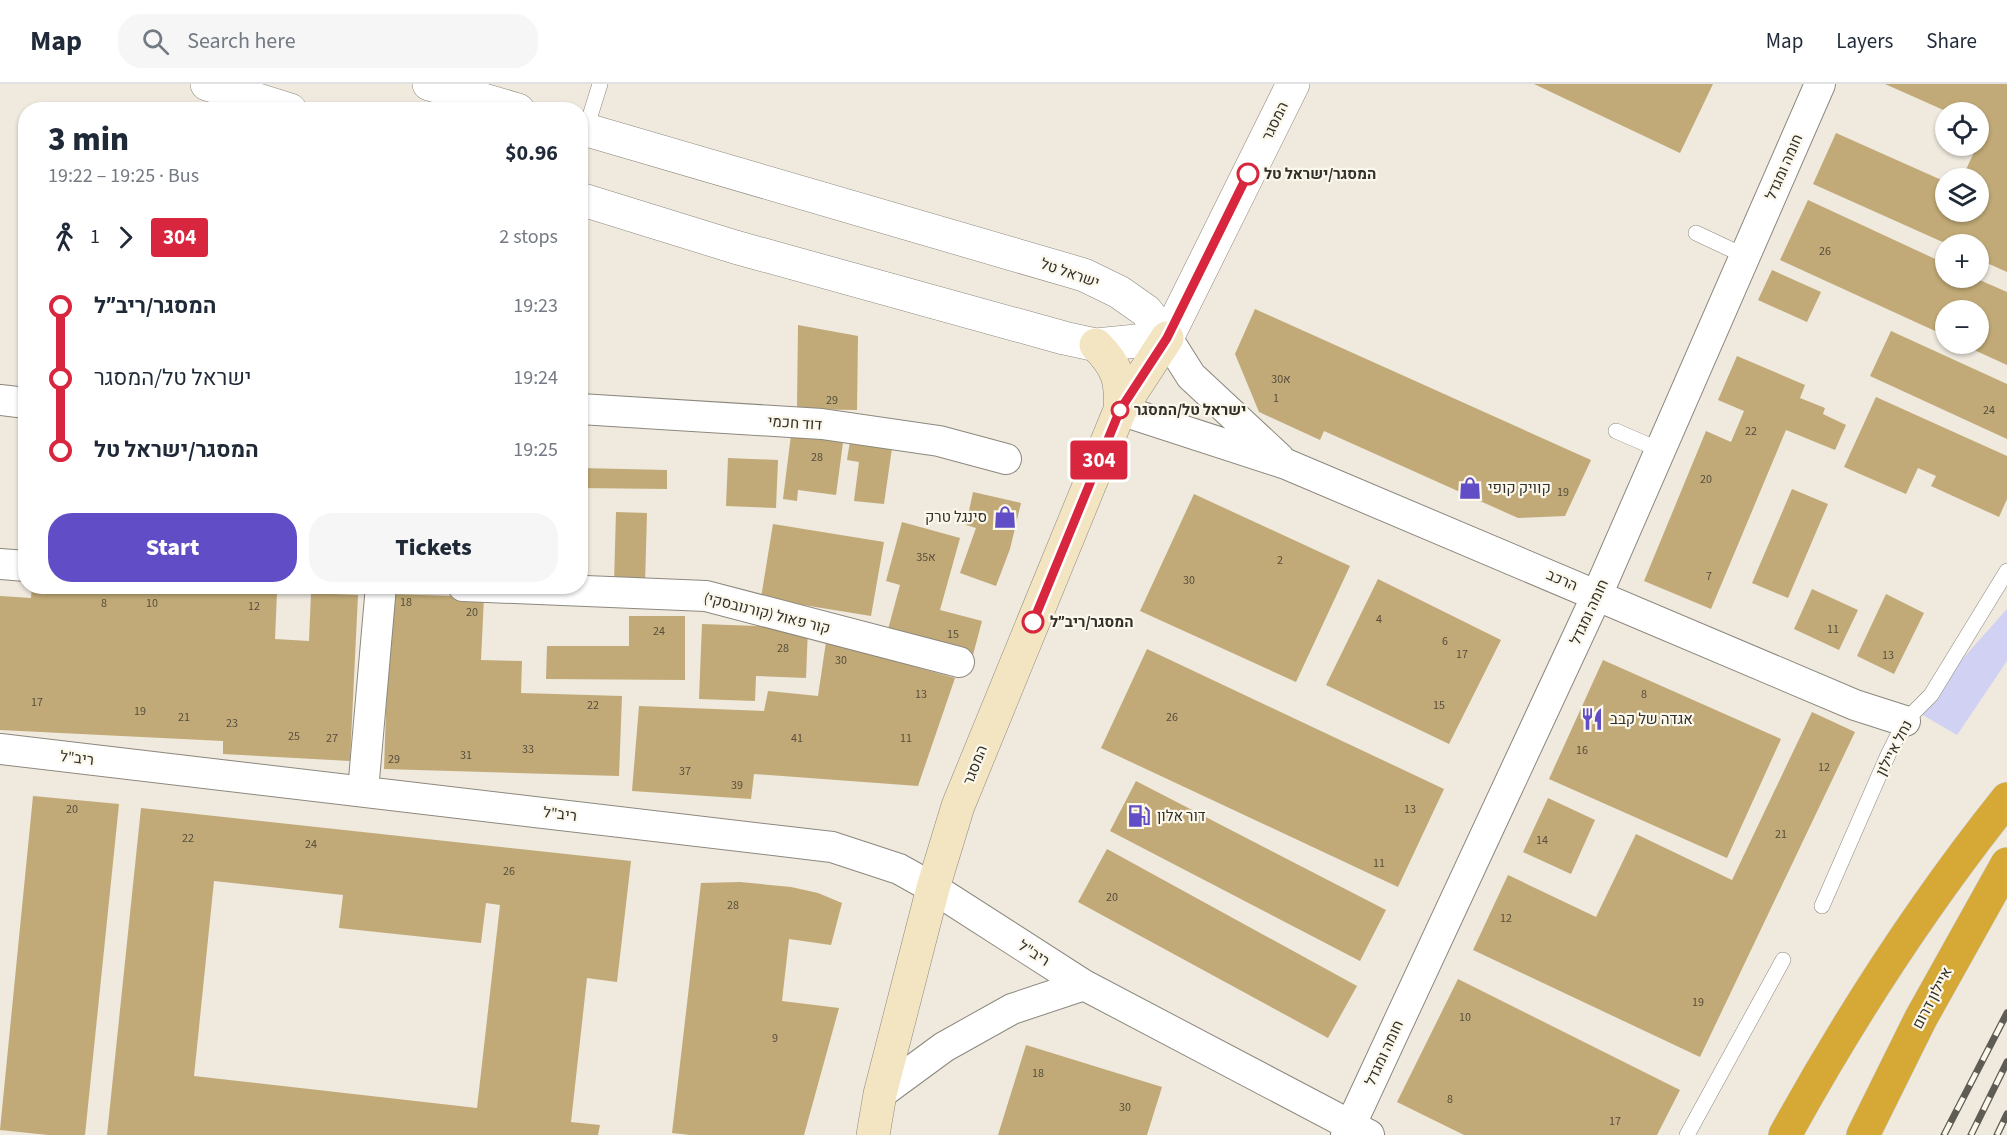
<!DOCTYPE html>
<meta charset="utf-8">
<style>
:root{--surface:#fff;--page:#f6f6f7;--text:#1f2937;--muted:#747a83;--line:#e0e1e3;--accent:#614dc6}
body{margin:0;font-family:"Source Sans 3",Heebo,sans-serif;background:var(--page);color:var(--text);height:100vh;display:flex;flex-direction:column;font-size:22px;white-space:nowrap}
*{box-sizing:border-box;margin:0}
p{font-size:20px;color:var(--muted)}
.icon{flex:none;width:33px;height:33px;fill:none;stroke:currentColor;stroke-width:2;stroke-linecap:round;stroke-linejoin:round}
.map{position:relative;flex:1;overflow:hidden}
.sheet{position:absolute;left:18px;top:18px;width:570px;height:492px;display:flex;flex-direction:column;background:var(--surface);border-radius:24px;box-shadow:0 2px 4px #0004}
.sheet>*{flex:none}
.badge{padding:0 12px;border-radius:4px;font-size:21px;line-height:39px}
.fabs{position:absolute;left:1935px;top:18px;display:grid;gap:12px}
.fabs a{display:grid;place-items:center;width:54px;height:54px;border-radius:50%;background:var(--surface);box-shadow:0 2px 4px #0004;font-size:30px}
.map>.badge{position:absolute;translate:-50% -50%;box-shadow:0 0 0 3px #fff}
.legs{display:flex;align-items:center;gap:9px;height:66px;padding:0 30px;font-size:20px}
.legs p{margin-inline-start:auto}
.headline{display:flex;align-items:center;justify-content:space-between;height:102px;padding:0 30px}
h1{font-size:33px;font-weight:800;line-height:45px}
.cta{display:flex;gap:12px;margin-top:auto;padding:12px 30px}
.cta a{flex:1;height:69px;border-radius:24px;background:var(--accent);color:#fff;font-size:24px;font-weight:800;line-height:69px;text-align:center}
.cta a+a{background:var(--page);color:var(--text)}
ul{padding:0 30px;list-style:none}
li{display:flex;align-items:center;gap:21px;height:72px;font-size:22px}
li i{display:grid;place-items:center;width:9px;height:100%;margin:0 8px;background:currentColor}
li i::after{content:'';width:15px;height:15px;margin:-8px;border:4px solid;border-radius:50%;background:var(--surface)}
li p{margin-inline-start:auto}
li:first-child i{background:linear-gradient(#0000 50%,currentColor 0)}
li:last-child i{background:linear-gradient(currentColor 50%,#0000 0)}
header{display:flex;align-items:center;gap:36px;box-sizing:border-box;height:84px;padding:0 30px;background:var(--surface);border-bottom:2px solid var(--line)}
header strong{font-size:28px}
nav{display:flex;gap:33px;margin-inline-start:auto;font-size:21px}
.search{width:420px;height:54px;background:var(--page);display:flex;align-items:center;gap:15px;box-sizing:border-box;padding:0 21px;border-radius:24px;color:var(--muted);font-size:22px}
.map>svg:first-child{display:block}
.green{fill:#d1d1f3}
.building{fill:#c1aa77;fill-rule:evenodd}
.lines{fill:none;stroke-linecap:round;stroke-linejoin:round}
.service-casing{stroke:#8d887e;stroke-width:16}
.minor-casing{stroke:#8d887e;stroke-width:32}
.tertiary-casing{stroke:#8d887e;stroke-width:34}
.secondary-casing{stroke:#8d887e;stroke-width:34}
.motorway-casing{stroke:#cac9c8;stroke-width:34}
.service{stroke:#fff;stroke-width:15}
.minor{stroke:#fff;stroke-width:30}
.tertiary{stroke:#fff;stroke-width:33}
.secondary{stroke:#f3e5c2;stroke-width:33}
.motorway{stroke:#d6a835;stroke-width:33}
.rail-casing{stroke:#5f5c55;stroke-width:7}
.rail{stroke:#fcf7eb;stroke-width:4.5;stroke-dasharray:14;stroke-linecap:butt}
.line-1-casing{stroke:#fff;stroke-width:14}
.line-1{stroke:#d7263d;stroke-width:9}
.stop-1-dot{fill:#fff;stroke:#d7263d;stroke-width:3}
.labels{text-anchor:middle;stroke-width:4.5;stroke-linejoin:round;paint-order:stroke}
.number-label{font-size:12px;fill:#564e3e}
.street-label{font-size:15px;fill:#32302b;stroke:#fcf7eb}
.stop-label{font-size:15px;font-weight:bold;fill:#32302b;stroke:#fcf7eb;text-anchor:start}
.poi-label{font-size:15px;fill:#32302b;stroke:#fcf7eb;text-anchor:start}
</style>
<header>
<strong>Map</strong>
<div class="search"><svg class="icon" aria-label="search" viewBox="0 0 24 24"><circle cx="10" cy="10" r="6"/><path d="M15 15l6 6"/></svg>Search here</div>
<nav><a>Map</a><a>Layers</a><a>Share</a></nav>
</header>
<div class="map">
<svg width="2007" height="1051" viewBox="0 0 2007 1051">
<rect width="100%" height="100%" fill="#efe9de"/>
<!-- green -->
<path class="green" d="M2007 525V577L1957 651 1916 627Z"/>
<!-- building -->
<path class="building" d="M1534 0H1713L1680 69Z
M1885 0H2007V188L1978 175V160H1947L1813 100 1836 49 1946 98V128H1978V94H1962L1985 45 1978 42V28H1948Z
M1808 116 1946 180V194H1975L2007 208V281L1961 260H1978V226H1946V252L1780 176Z
M1772 186 1821 208 1807 238 1758 216Z
M1255 225 1591 376 1565 432 1518 434 1324 347 1320 356 1259 328 1235 270Z
M24 241H26V302H19Z
M798 241 858 252 857 326 797 325Z
M1891 247 2007 300V355L1870 292Z
M1737 272 1805 301 1800 314 1825 324 1823 330 1846 341 1835 366 1786 346 1711 525 1644 497 1706 347 1731 358 1744 327 1718 316Z
M1876 313 2007 372V415L1999 433 1931 402 1936 392 1918 384 1906 410 1844 383Z
M791 351H844L836 411 798 406 797 417 783 415Z
M851 351 893 357 884 420 854 417 859 378 847 376Z
M728 374 778 376 776 424 726 422Z
M580 384 667 386V405L580 404Z
M1792 405 1828 420 1788 514 1752 499Z
M973 408 1021 419 1010 465 996 502 960 489 976 444 966 441Z
M1194 410 1350 482 1296 598 1140 527Z
M616 428 647 429 645 500 614 499Z
M902 438 960 454 940 526 982 537 973 571 887 549 900 501 886 497Z
M773 440 884 458 871 532 761 514Z
M580 449H585L584 496H580Z
M1378 495 1501 556 1449 660 1326 601Z
M32 502H175L277 508 275 555 309 557 311 509 358 511 350 677 223 670V657L0 646V512L31 514Z
M1812 505 1858 526 1839 566 1794 545Z
M390 510 484 513 481 576 522 577 521 609 622 612 619 692 384 685Z
M1886 510 1924 529 1894 590 1857 572Z
M629 532H685V596L546 595 547 562H629Z
M702 540 808 544 806 594 756 592 755 617 699 615Z
M826 558 955 594 918 702 754 690 751 715 632 707 639 622 764 627 768 607 818 612Z
M1147 565 1444 705 1398 803 1101 664Z
M1603 576 1781 655 1727 774 1549 695Z
M1812 628 1855 648 1700 973 1473 866 1508 791 1596 833 1636 750 1732 796Z
M1136 697 1386 826 1360 877 1110 747Z
M33 712 119 720 85 1051H48L0 1046Z
M1548 714 1595 736 1571 790 1523 768Z
M141 724 631 777 617 898 587 894 571 1038 600 1041 598 1051H107ZM214 797 343 811 339 844 481 859 486 819 500 821 477 1024 194 992Z
M1107 765 1357 902 1328 954 1078 818Z
M740 798 791 803 818 809 842 819 831 861 789 855 782 917 839 924 804 1051H690L672 1049 701 799Z
M1458 895 1680 1006 1657 1051H1464L1397 1018Z
M1026 961 1162 1003 1147 1051H998Z"/>
<g class="lines">
<!-- service casing -->
<g class="service-casing">
<path id="service" d="M586 45 600 0
M1696 149 1745 172
M1616 347 1660 366
M1822 822 1888 671 1905 637 1931 611 2007 487
M1687 1051 1783 876"/>
</g>
<!-- minor casing -->
<g class="minor-casing">
<path id="minor" d="M1167 254 1191 292 1279 374
M0 316 26 319
M580 325 822 340 939 357 1006 375
M1120 326 1286 380 1855 621 1905 637
M0 480 26 482
M463 502 706 512 959 578
M0 665 832 763 899 785 933 804 1084 901 1369 1051
M363 707 381 502
M880 1010 944 963 1012 925 1084 901
M1346 1051 1597 511 1820 0"/>
</g>
<!-- tertiary casing -->
<g class="tertiary-casing">
<path id="tertiary" d="M207 0 290 26
M429 0 518 26
M580 44 1084 191 1119 208 1146 227 1167 254
M580 115 735 163 1064 254 1096 261 1167 254
M1167 254 1293 0"/>
</g>
<!-- secondary casing -->
<g class="secondary-casing">
<path id="secondary" d="M1096 261C1117 282 1122 296 1120 326
M873 1051 880 1010 933 804 958 722 1120 326 1167 254"/>
</g>
<!-- motorway casing -->
<g class="motorway-casing">
<path id="motorway" d="M1785 1051C1850 933 1923 820 2007 715
M1863 1051 1921 934 2007 780"/>
</g>
<!-- service -->
<use href="#service" class="service"/>
<!-- minor -->
<use href="#minor" class="minor"/>
<!-- tertiary -->
<use href="#tertiary" class="tertiary"/>
<!-- secondary -->
<use href="#secondary" class="secondary"/>
<!-- motorway -->
<use href="#motorway" class="motorway"/>
<!-- rail casing -->
<g class="rail-casing">
<path id="rail" d="M1944 1051 2007 929
M1971 1051 2007 978
M1997 1051 2007 1030"/>
</g>
<!-- rail -->
<use href="#rail" class="rail"/>
</g>
<g class="lines">
<!-- line-1 casing -->
<g class="line-1-casing">
<path id="line-1" d="M1033 538 1120 326 1167 254 1248 90"/>
</g>
<!-- line-1 -->
<use href="#line-1" class="line-1"/>
</g>
<!-- icons -->
<defs>
<g id="shop-bare" transform="scale(1.8)"><path d="M-5-2.5h2.3a2.7 3.5 0 0 1 5.4 0H5L5.5 6h-11ZM-1.5-2.5h3a1.5 2.3 0 0 0-3 0Z" fill="#614dc6" stroke="#fcf7eb" stroke-width="2.5" paint-order="stroke"/></g>
<g id="restaurant-bare" transform="scale(1.8)"><path d="M-5-6h1v4h1v-4h1v4h1v-4h1v5L-1.5 .5V6h-2V.5L-5-1ZM5-6V6H3V1.5H1.5Q1.5-4 5-6Z" fill="#614dc6" stroke="#fcf7eb" stroke-width="2.5" paint-order="stroke"/></g>
<g id="fuel-bare" transform="scale(1.8)"><path d="M-5.5-6h7V0h2V4h1.3V-2.5L3-4.5l.8-.8L6-3V5H2.5V1h-1V6h-7ZM-4.2-4.7v3.2H.2V-4.7Z" fill="#614dc6" stroke="#fcf7eb" stroke-width="2.5" paint-order="stroke"/></g>
</defs>
<g fill-rule="evenodd">
<use href="#shop-bare" x="1470" y="404"/>
<use href="#shop-bare" x="1005" y="433"/>
<use href="#restaurant-bare" x="1592" y="635"/>
<use href="#fuel-bare" x="1139" y="732"/>
</g>
<!-- markers -->
<g class="stop-1-dot">
<circle cx="1248" cy="90" r="10"/>
<circle cx="1120" cy="326" r="8"/>
<circle cx="1033" cy="538" r="10"/>
</g>
<g class="labels">
<!-- number labels -->
<g class="number-label">
<text x="1825" y="171">26</text>
<text x="1281" y="299">30א</text>
<text x="1276" y="318">1</text>
<text x="832" y="320">29</text>
<text x="1989" y="330">24</text>
<text x="1751" y="351">22</text>
<text x="817" y="377">28</text>
<text x="1706" y="399">20</text>
<text x="1563" y="412">19</text>
<text x="926" y="477">35א</text>
<text x="1280" y="480">2</text>
<text x="1709" y="496">7</text>
<text x="1189" y="500">30</text>
<text x="406" y="522">18</text>
<text x="104" y="523">8</text>
<text x="152" y="523">10</text>
<text x="254" y="526">12</text>
<text x="472" y="532">20</text>
<text x="1379" y="539">4</text>
<text x="1833" y="549">11</text>
<text x="659" y="551">24</text>
<text x="953" y="554">15</text>
<text x="1445" y="561">6</text>
<text x="783" y="568">28</text>
<text x="1462" y="574">17</text>
<text x="1888" y="575">13</text>
<text x="841" y="580">30</text>
<text x="921" y="614">13</text>
<text x="1644" y="614">8</text>
<text x="37" y="622">17</text>
<text x="593" y="625">22</text>
<text x="1439" y="625">15</text>
<text x="140" y="631">19</text>
<text x="184" y="637">21</text>
<text x="1172" y="637">26</text>
<text x="232" y="643">23</text>
<text x="294" y="656">25</text>
<text x="332" y="658">27</text>
<text x="797" y="658">41</text>
<text x="906" y="658">11</text>
<text x="528" y="669">33</text>
<text x="1582" y="670">16</text>
<text x="466" y="675">31</text>
<text x="394" y="679">29</text>
<text x="1824" y="687">12</text>
<text x="685" y="691">37</text>
<text x="737" y="705">39</text>
<text x="72" y="729">20</text>
<text x="1410" y="729">13</text>
<text x="1781" y="754">21</text>
<text x="188" y="758">22</text>
<text x="1542" y="760">14</text>
<text x="311" y="764">24</text>
<text x="1379" y="783">11</text>
<text x="509" y="791">26</text>
<text x="1112" y="817">20</text>
<text x="733" y="825">28</text>
<text x="1506" y="838">12</text>
<text x="1698" y="922">19</text>
<text x="1465" y="937">10</text>
<text x="775" y="958">9</text>
<text x="1038" y="993">18</text>
<text x="1450" y="1019">8</text>
<text x="1125" y="1027">30</text>
<text x="1615" y="1041">17</text>
</g>
<!-- street labels -->
<g class="street-label">
<text transform="translate(1275 37) rotate(-64)" y="5">המסגר</text>
<text transform="translate(1784 83) rotate(-66)" y="5">חומה ומגדל</text>
<text transform="translate(1070 189) rotate(19)" y="5">ישראל טל</text>
<text transform="translate(795 339) rotate(4)" y="5">דוד חכמי</text>
<text transform="translate(1562 496) rotate(23)" y="5">הרכב</text>
<text transform="translate(1589 528) rotate(-65)" y="5">חומה ומגדל</text>
<text transform="translate(767 529) rotate(14)" y="5">קור פאול (קורנובסקי)</text>
<text transform="translate(1894 664) rotate(-62)" y="5">נחל איילון</text>
<text transform="translate(77 674) rotate(7)" y="5">ריב"ל</text>
<text transform="translate(975 681) rotate(-68)" y="5">המסגר</text>
<text transform="translate(560 730) rotate(7)" y="5">ריב"ל</text>
<text transform="translate(1034 869) rotate(33)" y="5">ריב"ל</text>
<text transform="translate(1932 914) rotate(-62)" y="5">איילון דרום</text>
<text transform="translate(1384 969) rotate(-65)" y="5">חומה ומגדל</text>
</g>
<!-- stop labels -->
<g class="stop-label">
<text x="1264" y="95">המסגר/ישראל טל</text>
<text x="1134" y="331">ישראל טל/המסגר</text>
<text x="1050" y="543">המסגר/ריב״ל</text>
</g>
<!-- poi labels -->
<g class="poi-label">
<text x="1488" y="409">קוויק קופי</text>
<text x="987" y="438" text-anchor="end">סינגל טרק</text>
<text x="1610" y="640">אגדה של קבב</text>
<text x="1157" y="737">דור אלון</text>
</g>
</g>
</svg>
<div class="fabs">
<a><svg class="icon" aria-label="locate" viewBox="0 0 24 24"><circle cx="12" cy="12" r="6"/><path d="M12 2v4M12 18v4M2 12h4M18 12h4"/></svg></a>
<a><svg class="icon" aria-label="layers" viewBox="0 0 24 24"><path d="M12 4l9 5-9 5-9-5zM3 14l9 5 9-5"/></svg></a>
<a>+</a>
<a>−</a>
</div>
<b class="badge" style="left:1099px;top:376px;background:#d7263d;color:#fff">304</b>
<section class="sheet">
<div class="headline"><div><h1>3 min</h1><p>19:22 – 19:25 · Bus</p></div><b>$0.96</b></div>
<div class="legs"><svg class="icon" aria-label="walk" viewBox="0 0 24 24"><circle cx="13" cy="4" r="2"/><path d="M13 8l-2 6 4 7M11 14l-3 7M7 12l3-4h3l4 4"/></svg>1<svg class="icon" aria-label="forward" viewBox="0 0 24 24"><path d="M9 5l7 7-7 7"/></svg><b class="badge" style="background:#d7263d;color:#fff">304</b><p>2 stops</p></div>
<ul>
<li><i style="color:#d7263d"></i><b>המסגר/ריב״ל</b><p>19:23</p></li>
<li><i style="color:#d7263d"></i><span>ישראל טל/המסגר</span><p>19:24</p></li>
<li><i style="color:#d7263d"></i><b>המסגר/ישראל טל</b><p>19:25</p></li>
</ul>
<div class="cta"><a>Start</a><a>Tickets</a></div>
</section>
</div>
